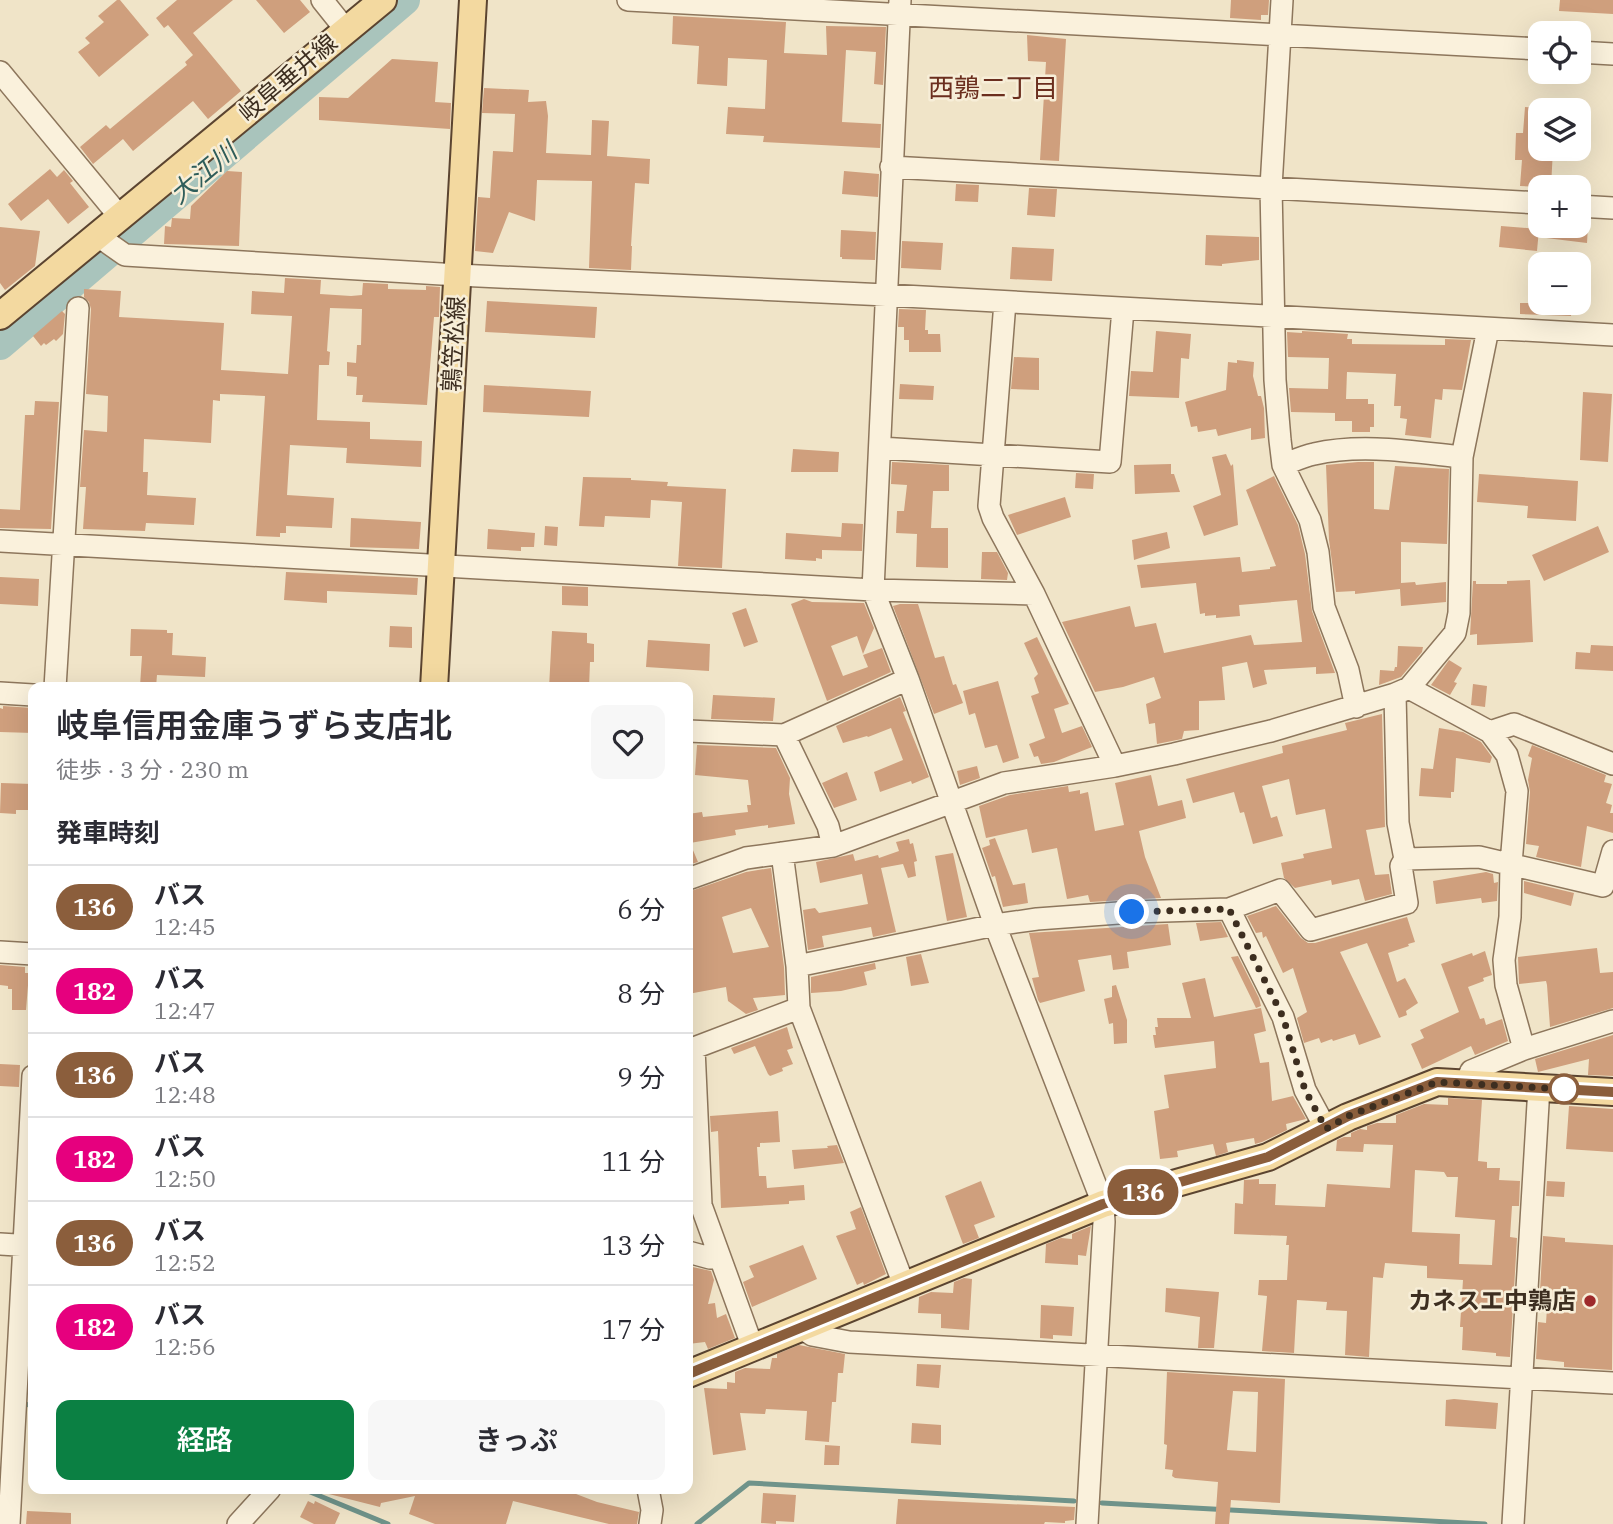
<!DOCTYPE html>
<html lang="ja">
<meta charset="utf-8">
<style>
:root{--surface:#fff;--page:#f7f7f7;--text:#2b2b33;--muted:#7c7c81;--line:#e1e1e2;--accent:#0b8043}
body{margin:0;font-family:"IBM Plex Serif","Noto Sans JP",serif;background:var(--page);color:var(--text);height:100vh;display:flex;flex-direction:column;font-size:26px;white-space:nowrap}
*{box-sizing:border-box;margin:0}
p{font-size:23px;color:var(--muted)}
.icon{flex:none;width:38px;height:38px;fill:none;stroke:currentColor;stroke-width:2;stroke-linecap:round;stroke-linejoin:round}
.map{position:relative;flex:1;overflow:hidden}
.side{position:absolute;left:28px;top:682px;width:665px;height:812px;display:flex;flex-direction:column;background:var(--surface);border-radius:14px;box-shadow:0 7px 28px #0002}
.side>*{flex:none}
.badge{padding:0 14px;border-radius:23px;font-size:24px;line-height:46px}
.tools{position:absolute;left:1528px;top:21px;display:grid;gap:14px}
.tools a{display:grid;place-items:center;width:63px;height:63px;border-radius:14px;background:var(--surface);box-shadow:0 7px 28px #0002;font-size:35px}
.you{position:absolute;width:35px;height:35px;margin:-18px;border:5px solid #fff;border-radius:50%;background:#1a73e8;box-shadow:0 0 0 10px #1a73e833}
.map>.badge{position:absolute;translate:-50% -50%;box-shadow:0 0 0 4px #fff}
h2{padding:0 28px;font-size:26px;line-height:63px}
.round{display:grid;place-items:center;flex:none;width:74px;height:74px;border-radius:14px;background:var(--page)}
.overview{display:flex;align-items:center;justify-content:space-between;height:119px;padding:0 28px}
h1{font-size:33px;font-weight:600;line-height:52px}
.primary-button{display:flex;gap:14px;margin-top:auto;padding:14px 28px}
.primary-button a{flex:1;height:80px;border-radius:14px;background:var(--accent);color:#fff;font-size:28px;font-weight:600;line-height:80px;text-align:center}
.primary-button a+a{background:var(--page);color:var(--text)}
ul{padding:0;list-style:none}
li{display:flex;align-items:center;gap:21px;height:84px;padding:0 28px;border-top:2px solid var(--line)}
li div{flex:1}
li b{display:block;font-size:26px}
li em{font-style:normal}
li .badge{min-width:77px;font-weight:700;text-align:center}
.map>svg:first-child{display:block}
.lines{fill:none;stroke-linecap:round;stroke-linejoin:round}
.stream{stroke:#6f938a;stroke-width:5}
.river{stroke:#a9c4bc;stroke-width:30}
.building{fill:#cf9f7d;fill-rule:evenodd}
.minor-casing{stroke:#8d765c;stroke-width:24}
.major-casing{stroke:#5b4430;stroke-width:30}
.minor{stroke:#faf1dc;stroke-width:21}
.major{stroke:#f3d9a0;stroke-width:26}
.line-casing{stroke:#fff;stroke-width:16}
.line{stroke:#8b5e3c;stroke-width:10}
.walk{stroke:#3d2e20;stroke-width:7;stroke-dasharray:0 12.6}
.stop-dot{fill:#fff;stroke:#8b5e3c;stroke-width:3.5}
.poi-dot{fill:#9e2a2b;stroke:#f7eed8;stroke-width:2.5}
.labels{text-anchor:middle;stroke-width:5;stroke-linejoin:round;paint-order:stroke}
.street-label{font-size:24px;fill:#3d2e20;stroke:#f7eed8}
.poi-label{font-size:24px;font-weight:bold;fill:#3d2e20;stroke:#f7eed8;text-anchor:end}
.neighbourhood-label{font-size:26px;fill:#6b2e1e;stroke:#f7eed8}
.water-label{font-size:26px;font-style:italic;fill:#2f5d5a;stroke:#f7eed8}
</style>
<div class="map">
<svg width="1613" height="1524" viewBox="0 0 1613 1524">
<rect width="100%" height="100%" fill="#f0e4c8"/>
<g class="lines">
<!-- stream -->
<path class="stream" d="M19 1404 33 1405
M303 1489 388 1524
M1102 1503 1485 1524
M697 1524 749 1483 1074 1501"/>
<!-- river -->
<path class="river" d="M0 345 405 0"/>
</g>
<!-- building -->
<path class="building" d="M117 0H120L149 35 99 77 78 52 90 43 85 38 104 22 98 16Z
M177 0H233L193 33 241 91 208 119 193 101 133 151 123 139 93 164 80 147 106 125 110 129 187 65 185 62 193 55 168 25 164 28 156 18Z
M256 0H300L310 12 284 33Z
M1231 0H1269L1268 15H1261V20L1230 18Z
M1560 0H1613V14L1559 11Z
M673 16 786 22 784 53 827 55 826 26 886 27 883 85 874 84 876 52 846 50 842 122 881 124 880 148 763 142 764 136 726 134 728 107 765 109 767 60 728 58 727 86 697 84 699 46 672 44Z
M1027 35 1066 39 1059 161 1040 160 1046 62 1028 61Z
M392 59 438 62 435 102 451 103 450 129 319 120V97L348 98Z
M484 88 529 90 528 102 546 101 548 116 546 153 591 155 592 120 609 121 607 156 650 159 649 184 635 183 631 246H632L631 270 589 268 592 181 537 180 535 221 509 212 493 253 475 251 478 197 490 198 493 151 513 152 515 114 482 113Z
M1525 107 1540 108V149H1553L1551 187 1520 186 1522 160H1515L1516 133H1523Z
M50 169 57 177 64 170 73 181 70 183 89 207 68 224 48 199 21 221 8 204Z
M227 171 242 172 239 246 164 244 165 226 171 227 172 218 190 219 191 206Z
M844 171 879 174 878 197 842 194Z
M956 184 979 185 978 202 955 201Z
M1029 188 1057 189 1055 217 1027 215Z
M1501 226 1539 229 1537 251 1499 247Z
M1546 226H1588L1587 243 1546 238Z
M0 227 40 231 35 266 5 290 0 283Z
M841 230 876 232 875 260 842 259V257H840Z
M1206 235 1259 237V260L1222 264V266L1205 265Z
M902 241 943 243 941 270 901 268Z
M1012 247 1054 249 1052 281 1010 279Z
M285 278 321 280 320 294 351 296 362 295 363 283H367L388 284V289L426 290V286L440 287 439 317H434L427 405 362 402 363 395H356L357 377 347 376V362L356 363 357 345H361L362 309 330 308 327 351 330 352 329 365H319L317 420 370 422V439L422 441 421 467 346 463 347 448 290 445 287 495 334 498 332 528 286 526V533H280V537L256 536 265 396 220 394V401L213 400 211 443 144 439 143 472H148L147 495 196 498 194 525 146 523 145 531 83 529 86 487H80L84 430 107 432 108 396 86 394 91 309 89 302 84 297V289L121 291 119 317 224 323 221 370 288 374 292 316 251 314 252 291 284 293Z
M487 301 597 307 595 338 485 332Z
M1520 303H1572L1571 316 1520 314Z
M899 309 926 310 925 330H928V334H940L941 352H909V340H904V327H898Z
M62 311 65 314 63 334 56 341 54 339 46 345 44 343 41 346 33 336Z
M1156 331 1191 334 1189 359 1181 358 1179 398 1129 396 1131 371 1153 372Z
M1302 331 1348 334 1347 339H1352V344L1445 345V339L1471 340 1462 390 1443 389 1442 400 1435 399 1431 438 1405 435 1407 419 1400 418 1401 406H1394L1396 374 1347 372 1346 399H1368V404H1374V427H1370V432H1352V421H1335V413L1291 412 1289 388 1328 389 1329 358 1288 357 1287 332 1302 333Z
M1014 357 1039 358V390L1011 389Z
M1237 360 1254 362 1253 376 1258 396H1261L1264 408 1265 438 1251 440V428L1218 436 1216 429 1198 432 1197 426 1191 427 1185 402 1226 390 1228 362 1237 363Z
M900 384 934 386 933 400 899 399Z
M484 385 591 391 589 417 483 412Z
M1583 392 1612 394 1608 462 1580 460Z
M35 401 59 402 51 529 0 528V509L20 510 25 415H34Z
M793 449 839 452 838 472H791Z
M1226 454 1231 466 1233 464 1238 525 1204 536 1193 506 1221 495 1212 457Z
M892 462 949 465V491H933L931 528H948V568L916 567 917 534 896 533 897 511H904L907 485 891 484Z
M1358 462H1374V509L1389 510 1395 466 1449 469 1447 544 1401 542V583L1415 582 1416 585 1446 582V602L1401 606 1400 589 1355 594V591L1336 592 1329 540 1326 465Z
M1171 464V474H1174L1180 492 1135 494 1134 465Z
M1076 473 1094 474 1093 489 1075 488Z
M1479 474 1578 481 1576 521 1527 518 1528 506 1477 502Z
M1274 476 1298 525 1305 554 1312 611 1335 673 1316 674V667L1264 670 1267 684 1253 688 1247 662 1222 667 1225 700 1199 701V730L1184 731 1182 739 1157 744 1155 723 1149 724 1146 704 1161 698 1154 677 1123 687 1095 692 1062 622 1130 606 1135 627 1156 623 1164 653 1251 635 1254 645 1302 642 1297 600 1239 605 1240 616 1216 618V615L1205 616V613L1200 614 1196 583 1141 588 1137 565 1240 557 1242 572 1270 569V567L1276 566 1246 490Z
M583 477 631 478V480L668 482 667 486 726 489 722 568 678 566 682 502 651 500 650 518 605 516 604 527 579 526Z
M1065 497 1071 517 1017 535 1008 515Z
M351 518 421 522 419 549 350 547Z
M842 523 863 524 862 551 822 550V559L816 558V561L785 559 786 533 841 537Z
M545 526 558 527 557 546 544 545Z
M1598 526 1609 552 1544 581 1532 555Z
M488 529 535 533 534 547H521V551L487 549Z
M1167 532 1170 548 1134 560 1132 540Z
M982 552H997L1008 573 1007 580 981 579Z
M286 572 418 578 417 595 327 591V603L284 600Z
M0 577 39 579 38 606 0 604Z
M1530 580 1533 642 1477 645V634L1470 635 1473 581H1476V584H1507V581Z
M562 586 588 587V606L562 605Z
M804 599 812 602 864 603 874 628 863 654 857 636 831 646 843 676 868 667 863 655 882 648 891 672 827 701 791 604Z
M900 604H918L935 658 944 656 953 685 956 684 963 703 934 714 893 606Z
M746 608 758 642 744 647 732 613Z
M390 626 412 627V648L389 647Z
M131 629 167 630V633H173L172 655 206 657 205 677 157 675 156 687 140 686 142 656H130Z
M552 631 587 633V643L594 644V662H590L589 688H549Z
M1037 637 1069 704 1054 709 1062 733 1082 726 1092 747 1054 762 1041 764 1038 756 1034 757 1029 744 1045 738 1031 696 1039 693 1034 678 1038 674 1024 643Z
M648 640 710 644 709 671 646 667Z
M1591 645 1613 646V671L1575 669 1576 652 1590 653Z
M1398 646 1423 647 1422 652 1401 677 1379 685 1380 670 1394 671 1395 667H1397Z
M1449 660 1462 668 1454 682 1457 683 1450 695 1431 685Z
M998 681 1019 758 1003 763 997 745 985 748 975 713 969 715 963 691Z
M1473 684 1487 686 1485 707 1471 705Z
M713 695 775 698 773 721 711 719Z
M900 697 906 711 903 712 929 777 912 784 911 781 880 792 874 772 903 760 891 728 868 737 867 736 843 743 836 726Z
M3 706 33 708V733L0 732V708L3 709Z
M1382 714 1385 827 1366 830 1375 875 1389 874 1392 894 1365 901 1359 879 1332 885 1331 880 1295 888 1284 878 1281 863 1304 858 1303 854 1332 848 1325 809 1296 815 1289 779 1262 786 1271 818 1277 816 1283 836 1253 844 1244 812 1240 813 1234 792 1193 803 1186 779 1283 753 1282 746 1347 730 1345 723Z
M1439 728 1463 732 1481 742 1492 757 1490 763 1456 758 1454 792H1451V798L1419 796 1421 768 1433 769Z
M697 745 776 748 790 778 789 794 795 824 768 828V825L735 830 736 835 690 843 698 862 688 865V814L702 812 703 817 748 812 747 805H751L748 780 695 775Z
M1532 745 1606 775 1604 782 1612 784 1606 803 1612 805 1610 813H1613V833L1587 826 1581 867 1536 857 1539 846 1526 844 1530 792 1528 780 1532 758 1528 756Z
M977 766 980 778 960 785 957 771Z
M847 772 857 800 834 808 822 783Z
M1151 775 1158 806 1182 800 1186 818 1139 831 1145 857 1161 898 1090 902 1088 895 1067 899 1057 848 1032 853 1027 829 986 838 979 806 1010 795 1068 786 1069 792 1080 790V794L1088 792 1095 831 1124 825 1115 783Z
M1 783 33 784V810H16V814L0 813Z
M995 838 1013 885 1025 883 1028 903 1003 907 995 876 992 877 982 848 990 845 989 840Z
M909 839 910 844 913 843 917 861 914 862 916 876 908 878 903 864 881 868 896 932 873 937 871 927 822 936 824 947 808 950 803 910 815 908 819 913 868 904 862 874 820 883 816 862 853 854 855 861 878 855 879 858 899 851 896 842Z
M953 853 967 917 947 921 935 856Z
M771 868 784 967 785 995 753 998 758 1010 746 1014 728 1001 726 987 688 994V892L746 872ZM751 908 769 947 733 953 722 917Z
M1486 872 1493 874 1494 883 1498 882 1497 901 1482 903 1481 898 1436 904 1433 881Z
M1524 881 1574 893 1571 906 1524 893Z
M1276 906 1301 938 1308 943H1315L1407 917 1415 942 1408 944 1409 946 1388 953 1397 982 1405 978 1418 1003 1406 1011 1407 1015 1399 1018 1367 943 1340 952 1381 1037 1359 1045 1355 1034 1333 1041 1332 1039 1321 1043 1319 1038 1304 1043 1297 1018 1307 1012 1293 968 1283 973 1266 936 1263 938 1262 932 1256 933 1247 916Z
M1221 922 1228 937 1200 941 1196 923Z
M1168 924 1171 945 1127 952 1129 968 1113 970 1111 955 1078 960 1085 991 1040 1003 1038 1000 1032 978 1039 977 1029 933Z
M1597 948 1600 973 1613 972V1008L1550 1027 1547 985 1546 981 1519 984 1518 957Z
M1485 951 1492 975 1483 978 1484 981 1468 987 1480 1019 1484 1018 1486 1025 1502 1019 1508 1041 1475 1055 1471 1046 1422 1069 1411 1044 1424 1038 1420 1030 1459 1012 1441 964 1472 953 1473 956Z
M921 954 929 983 911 986 906 957Z
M1238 956 1259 998 1261 1006 1256 1008 1231 957Z
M875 963 876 969 864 972 867 985 841 991 811 993V977Z
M0 965 25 967V973H29L26 1010H12V989H8V986L0 985Z
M1205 978 1214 1017 1261 1008 1266 1031 1254 1034 1260 1063 1269 1062 1272 1101 1293 1096 1306 1119 1286 1124 1287 1130 1262 1142 1255 1144 1254 1138 1226 1143 1228 1152 1216 1156 1213 1144 1177 1151 1178 1157 1160 1159 1154 1111 1169 1108 1164 1075 1216 1068 1214 1041 1155 1048 1153 1035H1156L1155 1027H1158L1157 1018H1191L1182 983Z
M1116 985 1127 1020V1043L1114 1044 1113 1023 1109 1024 1104 999 1112 997V986Z
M787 1027 793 1048 787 1050 793 1064 782 1068 783 1071 770 1076 768 1074 755 1046 734 1054 731 1048Z
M1613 1035V1076L1588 1075 1589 1059 1538 1072 1535 1059Z
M0 1064 20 1065 19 1087 0 1086Z
M1448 1098 1482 1100 1478 1161 1487 1162V1168H1500L1499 1180 1520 1181 1519 1206H1512L1510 1237 1517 1238 1510 1357 1496 1356V1353L1462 1350 1463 1327H1460L1463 1280 1427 1278V1266L1385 1263 1383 1278 1373 1277 1369 1357 1345 1355 1347 1311 1326 1310 1327 1302 1297 1300 1294 1353 1262 1351 1267 1296 1258 1295 1259 1280H1287L1289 1245H1286L1287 1236 1234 1234 1235 1203 1243 1204 1244 1180 1259 1179V1184H1276L1275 1205 1325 1207 1327 1184 1390 1188 1393 1145 1364 1144 1363 1152 1336 1151 1337 1140 1344 1137H1351V1133L1360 1129 1367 1130V1126L1377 1123H1396V1115L1424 1104 1448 1105ZM1415 1170 1444 1172 1447 1177H1458L1455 1217 1495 1220 1492 1265 1459 1264 1460 1234 1412 1232Z
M1569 1106 1613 1109V1152L1566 1149Z
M778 1111 780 1142 760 1143V1147H757L759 1176H766L767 1188 804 1185 805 1200 789 1201V1204L721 1208 718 1131 711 1132 710 1116Z
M837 1145 844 1163 794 1169 792 1150 828 1148 827 1146Z
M981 1181 995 1217 974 1225 979 1238 963 1244 945 1196Z
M1547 1181 1565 1182 1564 1197 1546 1196Z
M861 1207 886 1274 864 1285 863 1282 857 1285 836 1236 856 1229 850 1212Z
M1091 1226 1086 1256 1078 1255V1265L1045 1263 1046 1244 1061 1238 1072 1239V1234Z
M1543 1236 1565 1238V1242L1613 1245 1612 1370 1564 1367V1362L1536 1359 1538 1322 1546 1323 1548 1292 1540 1291Z
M803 1245 817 1279 752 1307 743 1282 754 1277 749 1266Z
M688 1266 711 1271 714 1280 708 1304 715 1303 717 1318 726 1314 735 1338 708 1349 705 1342 688 1344Z
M964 1278 972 1279 969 1330 941 1328V1314L918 1313 919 1297 931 1292 953 1293 954 1282Z
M1166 1288 1219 1292 1214 1348H1198L1200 1317 1165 1312Z
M1041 1305 1074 1307 1072 1336 1053 1335V1339L1040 1338Z
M799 1345 845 1354 843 1373H838L836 1402H832L829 1442 805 1440 807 1411 766 1409 765 1414 740 1413 746 1450 713 1455 704 1388 727 1389V1382L735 1383V1372L745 1368 770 1369 772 1358H777V1354Z
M917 1364 941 1365 939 1388 916 1386Z
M1167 1372 1285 1379 1280 1503 1231 1500 1229 1524H1215L1218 1482 1175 1478 1172 1476 1173 1470 1165 1469 1167 1445 1164 1444ZM1233 1391 1258 1392 1256 1452 1227 1450Z
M1454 1399 1498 1403 1496 1429 1445 1426 1446 1400Z
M912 1423 941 1425V1445L911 1443Z
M825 1445 840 1446 839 1465H824Z
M326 1489H563L597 1502 639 1512 637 1524H609L513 1501 506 1524H435L409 1514 415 1496 381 1503 380 1507 325 1493Z
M763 1493 796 1495 794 1522 776 1521V1524L761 1523Z
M898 1499 1075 1507 1074 1520 1065 1521V1523L1045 1522 1044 1524H896Z
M308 1501 314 1504 315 1501 340 1513 335 1524H314L300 1517Z
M27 1511 71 1513V1524H26Z"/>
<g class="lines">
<!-- minor casing -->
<g class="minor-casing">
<path id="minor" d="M322 0 346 30
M628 0 1540 49
M900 0 873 590 908 679 995 925 1103 1204 1104 1222 1087 1524
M1282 0 1271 187 1275 380 1280 440 1283 465 1310 520 1318 552 1324 607 1348 670 1356 707
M1578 52 1613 54
M0 72 120 217
M891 167 1540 203
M1578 206 1613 208
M98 236 125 255 458 275 886 295 1613 335
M1005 302 989 506 993 518 1034 594 1115 766
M880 448 1110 462 1123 309
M1283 465C1293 461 1304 456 1314 454 1362 443 1414 452 1462 457
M0 541 873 590 1034 594
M55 688 78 308
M1409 688 1490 732 1507 755 1517 791 1511 864 1510 917 1504 960 1506 985 1524 1049
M0 693 33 695
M1395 694 1398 823 1405 859 1479 857 1603 886 1613 851
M688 731 784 735 908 679
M1490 732 1514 724 1613 764
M784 735 828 826 833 846
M782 853 797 966 799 1008 904 1285
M688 879 746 858 833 846 1004 783 1115 766 1174 754 1271 731 1395 694 1409 688 1455 633 1459 613 1462 457 1488 329
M1229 909 1280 890 1311 930 1407 903 1401 866 1405 859
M0 952 33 954
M797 966 995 925 1037 919 1132 912 1229 909 1283 1017 1305 1090 1326 1129
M1466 1083 1471 1071 1524 1049 1613 1021
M0 1244 33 1246
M688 1252 710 1258 718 1257
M801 1328 812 1335 849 1342 1613 1383
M753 1348 701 1205 694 1048 799 1008
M648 1489 652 1510 650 1524
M9 1524 33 1076
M238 1524 270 1489
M1513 1524 1539 1087"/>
</g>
<!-- major casing -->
<g class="major-casing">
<path id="major" d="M0 316 383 0
M434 688 473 0
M688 1374 1103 1204 1268 1157 1348 1117 1437 1082 1613 1092"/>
</g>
<!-- minor -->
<use href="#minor" class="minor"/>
<!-- major -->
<use href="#major" class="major"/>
</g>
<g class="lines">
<!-- line casing -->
<g class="line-casing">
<path id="line" d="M688 1374 1103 1204 1268 1157 1348 1116 1437 1082 1613 1092"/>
</g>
<!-- line -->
<use href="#line" class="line"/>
<!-- walk -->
<path class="walk" d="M1132 912 1229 909 1283 1017 1305 1090 1326 1129 1348 1116 1437 1082 1564 1089"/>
</g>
<!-- markers -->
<circle class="stop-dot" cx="1564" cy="1089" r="14"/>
<circle class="poi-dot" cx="1590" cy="1301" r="7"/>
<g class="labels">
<!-- street labels -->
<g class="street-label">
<text transform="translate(288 78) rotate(-40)" y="8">岐阜垂井線</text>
<text transform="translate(454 344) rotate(-87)" y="8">鶉笠松線</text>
</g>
<!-- poi labels -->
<g class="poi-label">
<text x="1576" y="1309">カネスエ中鶉店</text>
</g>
<!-- neighbourhood labels -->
<g class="neighbourhood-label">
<text x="993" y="97">西鶉二丁目</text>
</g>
<!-- water labels -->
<g class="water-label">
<text transform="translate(203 173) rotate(-40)" y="9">大江川</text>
</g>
</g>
</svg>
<div class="tools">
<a><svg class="icon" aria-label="locate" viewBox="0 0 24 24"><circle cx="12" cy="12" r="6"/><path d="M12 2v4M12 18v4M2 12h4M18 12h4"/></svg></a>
<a><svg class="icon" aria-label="layers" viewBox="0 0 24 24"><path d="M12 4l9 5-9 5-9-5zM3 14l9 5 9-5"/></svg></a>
<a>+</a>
<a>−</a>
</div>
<div class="you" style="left:1132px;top:912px"></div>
<b class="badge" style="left:1143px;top:1192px;background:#8b5e3c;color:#fff">136</b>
<section class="side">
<div class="overview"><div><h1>岐阜信用金庫うずら支店北</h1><p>徒歩 · 3 分 · 230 m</p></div><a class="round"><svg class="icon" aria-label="heart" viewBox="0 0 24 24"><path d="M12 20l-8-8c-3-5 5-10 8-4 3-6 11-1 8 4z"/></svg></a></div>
<h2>発車時刻</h2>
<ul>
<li><span class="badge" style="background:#8b5e3c;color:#fff">136</span><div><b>バス</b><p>12:45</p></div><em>6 分</em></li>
<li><span class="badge" style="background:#e6007e;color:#fff">182</span><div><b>バス</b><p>12:47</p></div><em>8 分</em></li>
<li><span class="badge" style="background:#8b5e3c;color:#fff">136</span><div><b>バス</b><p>12:48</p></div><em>9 分</em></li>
<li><span class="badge" style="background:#e6007e;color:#fff">182</span><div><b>バス</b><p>12:50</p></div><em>11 分</em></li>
<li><span class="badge" style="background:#8b5e3c;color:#fff">136</span><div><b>バス</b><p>12:52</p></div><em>13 分</em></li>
<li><span class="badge" style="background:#e6007e;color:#fff">182</span><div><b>バス</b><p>12:56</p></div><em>17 分</em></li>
</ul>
<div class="primary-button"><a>経路</a><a>きっぷ</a></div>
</section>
</div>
